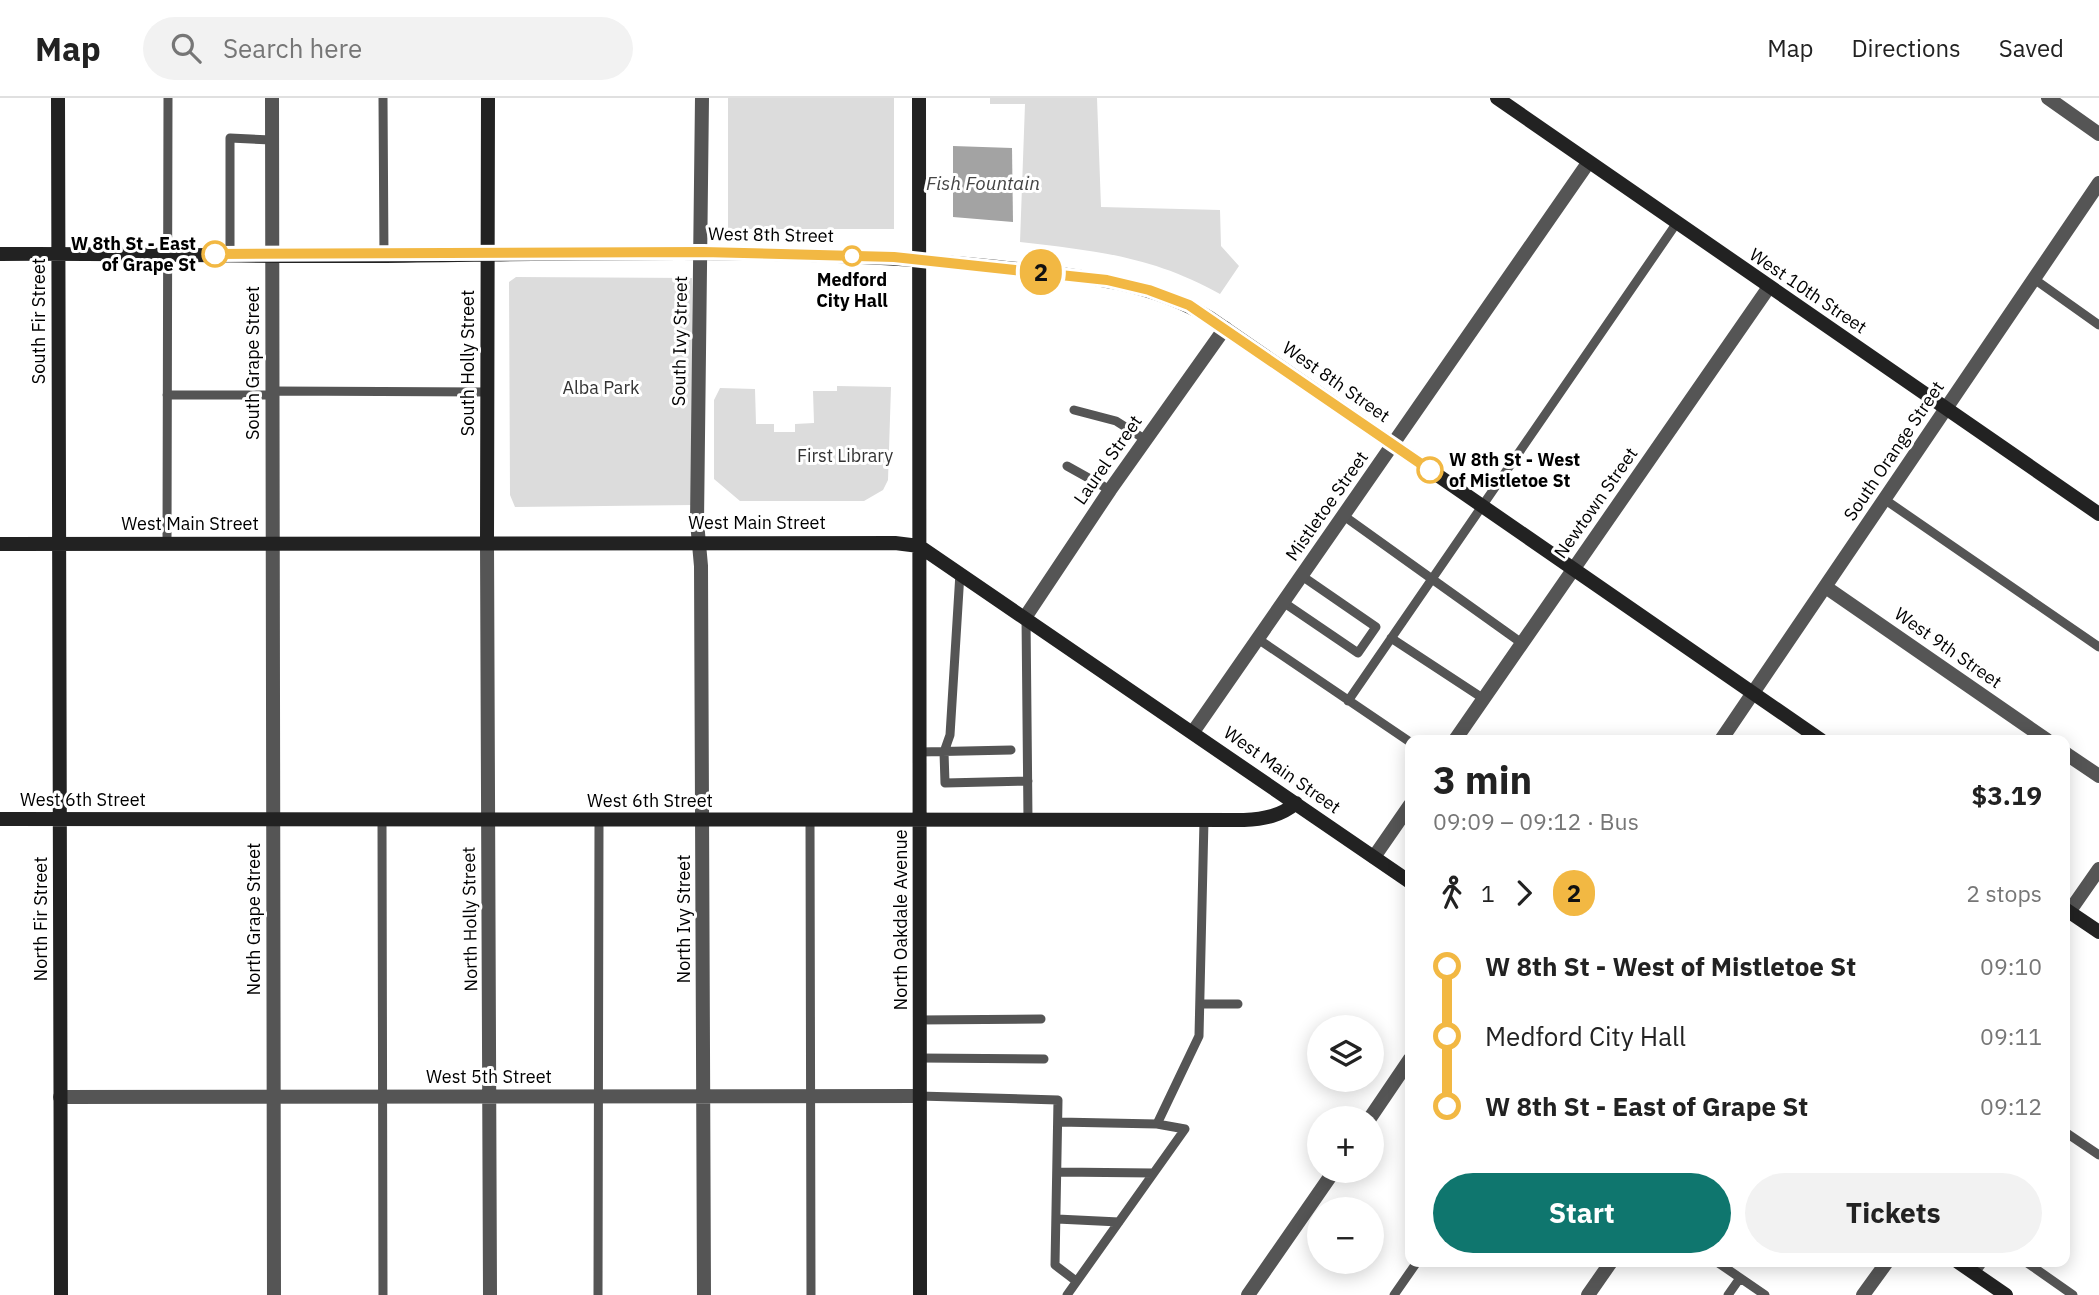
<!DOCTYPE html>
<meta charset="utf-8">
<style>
:root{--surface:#fff;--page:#f2f2f2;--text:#222;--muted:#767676;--line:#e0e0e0;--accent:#0f766e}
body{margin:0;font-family:"IBM Plex Sans",sans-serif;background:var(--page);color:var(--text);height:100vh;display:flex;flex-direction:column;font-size:26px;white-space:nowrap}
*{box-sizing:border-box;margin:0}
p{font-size:23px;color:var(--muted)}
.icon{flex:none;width:38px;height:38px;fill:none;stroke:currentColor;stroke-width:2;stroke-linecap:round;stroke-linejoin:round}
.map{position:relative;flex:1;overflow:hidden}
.details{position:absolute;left:1405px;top:637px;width:665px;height:532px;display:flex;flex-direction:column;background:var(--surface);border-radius:14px;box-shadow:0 4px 18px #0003}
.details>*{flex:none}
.badge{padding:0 14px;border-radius:23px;font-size:24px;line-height:46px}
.controls{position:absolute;left:1307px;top:917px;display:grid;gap:14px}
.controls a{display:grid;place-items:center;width:77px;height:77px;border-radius:50%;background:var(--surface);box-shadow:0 4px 18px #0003;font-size:35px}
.map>.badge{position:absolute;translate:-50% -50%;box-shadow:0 0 0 4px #fff}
.legs{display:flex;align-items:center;gap:10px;height:77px;padding:0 28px;font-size:23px}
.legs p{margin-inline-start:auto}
.head{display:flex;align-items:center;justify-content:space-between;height:119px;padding:0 28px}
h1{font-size:38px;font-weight:700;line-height:52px}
.action{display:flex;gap:14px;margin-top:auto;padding:14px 28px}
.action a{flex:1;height:80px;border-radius:42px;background:var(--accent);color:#fff;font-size:28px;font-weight:700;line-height:80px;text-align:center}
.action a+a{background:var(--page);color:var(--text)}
ul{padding:0 28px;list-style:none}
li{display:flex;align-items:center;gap:24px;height:70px;font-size:26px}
li i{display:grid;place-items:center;width:10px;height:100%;margin:0 9px;background:currentColor}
li i::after{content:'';width:18px;height:18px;margin:-9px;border:5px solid;border-radius:50%;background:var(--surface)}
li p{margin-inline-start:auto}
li:first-child i{background:linear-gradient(#0000 50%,currentColor 0)}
li:last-child i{background:linear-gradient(currentColor 50%,#0000 0)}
header{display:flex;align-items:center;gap:42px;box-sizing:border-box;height:98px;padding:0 35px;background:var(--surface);border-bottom:2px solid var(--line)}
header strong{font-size:33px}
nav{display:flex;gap:38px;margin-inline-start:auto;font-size:24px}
.search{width:490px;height:63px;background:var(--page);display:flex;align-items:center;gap:18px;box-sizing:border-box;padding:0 24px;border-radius:38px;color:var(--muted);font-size:26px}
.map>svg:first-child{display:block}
.green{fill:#dcdcdc}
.water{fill:#a3a3a3}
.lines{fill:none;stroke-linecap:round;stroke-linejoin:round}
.lane{stroke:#555;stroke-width:9}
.street{stroke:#555;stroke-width:14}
.secondary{stroke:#222;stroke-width:14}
.line-1-casing{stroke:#fff;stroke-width:16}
.line-1{stroke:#f2b843;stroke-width:10}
.stop-1-dot{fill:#fff;stroke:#f2b843;stroke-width:3.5}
.labels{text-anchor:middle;stroke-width:6;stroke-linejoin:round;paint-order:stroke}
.street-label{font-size:18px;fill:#000;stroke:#fff}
.stop-label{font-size:18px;font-weight:bold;fill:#000;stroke:#fff;text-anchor:end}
.park-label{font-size:18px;fill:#333;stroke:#fff}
.water-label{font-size:19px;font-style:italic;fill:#444;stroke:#fff}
</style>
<header>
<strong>Map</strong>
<div class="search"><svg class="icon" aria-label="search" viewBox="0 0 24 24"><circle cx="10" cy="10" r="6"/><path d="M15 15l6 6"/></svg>Search here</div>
<nav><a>Map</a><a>Directions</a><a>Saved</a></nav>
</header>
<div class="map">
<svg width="2099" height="1197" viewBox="0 0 2099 1197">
<rect width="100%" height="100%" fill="#fff"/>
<!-- green -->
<path class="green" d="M728 0H894V131H728Z
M990 0H1097L1101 109 1220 112 1221 148 1239 168 1220 196C1152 158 1096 153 1020 144L1025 6H990Z
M516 179 692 180 693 407 515 409 510 397 509 184Z
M837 288 891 289 888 382 883 392 864 403H740L714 381V302L720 290 755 291 756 326H774V334H795V326L814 325 813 293H837Z"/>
<!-- water -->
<path class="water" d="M953 48 1012 50 1013 124 953 119Z"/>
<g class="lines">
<!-- lane -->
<path class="lane" d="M383 0 384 158
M230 156V40L271 42
M2034 181 2099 227
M273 293 488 294
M167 297H273
M1074 312 1116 323 1146 342
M1067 368 1110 392
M1884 401 2099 549
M1344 418 1432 481 1348 603
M167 446 168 0
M960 475 950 637 944 654 945 685 1028 683
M1283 504 1358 555 1376 529 1302 478
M1026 518 1028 722
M1391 540 1484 601
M1258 541 1410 644
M1523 546 1432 481 1676 126
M920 654 1011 652
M382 722 383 1197
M810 722 811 1197
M1200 906H1238
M919 922 1041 921
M919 960 1044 961
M919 998 1058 1002 1055 1167 1076 1183
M1059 1024 1157 1026 1199 938 1204 722
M2065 1034 2099 1057
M1058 1074 1153 1075
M1057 1121 1119 1124
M1717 1164 1765 1197
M2026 1164 2073 1197
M1975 1175 1983 1164
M598 1197 599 722
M1067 1197 1185 1031 1157 1026
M1394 1197 1417 1164
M1728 1197 1740 1180"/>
<!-- street -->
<path class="street" d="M272 0 274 1197
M702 0 697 424 701 468 704 1197
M2048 0 2099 36
M487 445 490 1197
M1827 490 2047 642
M1026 518 1110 392 1225 230
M1193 634 1588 65
M1455 642 1769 189
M1721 642 2099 85
M2065 655 2099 678
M1374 759 1410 707
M2069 814 2099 771
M60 999 919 998
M1370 1020 1410 961
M1248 1197 1334 1073
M1588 1197 1611 1164
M1863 1197 1887 1164"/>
<!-- secondary -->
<path class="secondary" d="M58 0 61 1197
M919 0 920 1197
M1497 0 2099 416
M0 156C129 155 257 159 386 158 590 156 794 148 998 169 1071 177 1146 181 1210 220L1821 642
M487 445 488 0
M0 446 895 445 919 448 1410 784
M0 721 1244 722C1264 721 1281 718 1296 705
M2065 811 2099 834
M1958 1164 2006 1197"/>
</g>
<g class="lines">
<!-- line-1 casing -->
<g class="line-1-casing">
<path id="line-1" d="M215 156 703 154 894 159 1107 182 1149 192 1189 207 1430 372"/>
</g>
<!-- line-1 -->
<use href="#line-1" class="line-1"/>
</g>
<!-- markers -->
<g class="stop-1-dot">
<circle cx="215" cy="156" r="12"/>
<circle cx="852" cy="158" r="9"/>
<circle cx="1430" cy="372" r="12"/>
</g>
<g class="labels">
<!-- street labels -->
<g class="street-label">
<text transform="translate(771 137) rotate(1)" y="6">West 8th Street</text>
<text transform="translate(1808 193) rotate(34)" y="6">West 10th Street</text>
<text transform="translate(39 223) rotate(-90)" y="6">South Fir Street</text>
<text transform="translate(680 243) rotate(-89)" y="6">South Ivy Street</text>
<text transform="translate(253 265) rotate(-90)" y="6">South Grape Street</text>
<text transform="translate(468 265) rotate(-90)" y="6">South Holly Street</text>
<text transform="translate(1336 284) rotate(35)" y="6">West 8th Street</text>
<text transform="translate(1894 353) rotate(-56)" y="6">South Orange Street</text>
<text transform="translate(1108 362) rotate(-55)" y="6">Laurel Street</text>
<text transform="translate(1596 405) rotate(-55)" y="6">Newtown Street</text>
<text transform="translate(1327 408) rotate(-55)" y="6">Mistletoe Street</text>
<text x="757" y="431">West Main Street</text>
<text x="190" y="432">West Main Street</text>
<text transform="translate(1948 550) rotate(35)" y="6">West 9th Street</text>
<text transform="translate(1282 672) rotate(35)" y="6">West Main Street</text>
<text x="83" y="708">West 6th Street</text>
<text x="650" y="709">West 6th Street</text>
<text transform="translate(41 821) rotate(-90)" y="6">North Fir Street</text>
<text transform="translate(254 821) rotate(-90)" y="6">North Grape Street</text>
<text transform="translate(470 821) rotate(-91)" y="6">North Holly Street</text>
<text transform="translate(684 821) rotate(-90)" y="6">North Ivy Street</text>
<text transform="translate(901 822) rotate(-90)" y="6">North Oakdale Avenue</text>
<text x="489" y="985">West 5th Street</text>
</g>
<!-- stop labels -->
<g class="stop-label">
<text x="196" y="152">W 8th St - East<tspan x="196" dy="21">of Grape St</tspan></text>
<text x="852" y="188" text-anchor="middle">Medford<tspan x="852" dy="21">City Hall</tspan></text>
<text x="1449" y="368" text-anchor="start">W 8th St - West<tspan x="1449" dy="21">of Mistletoe St</tspan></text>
</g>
<!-- park labels -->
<g class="park-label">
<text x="601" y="296">Alba Park</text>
<text x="845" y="364">First Library</text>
</g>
<!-- water labels -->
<g class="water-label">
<text x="983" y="92">Fish Fountain</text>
</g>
</g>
</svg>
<div class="controls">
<a><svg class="icon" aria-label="layers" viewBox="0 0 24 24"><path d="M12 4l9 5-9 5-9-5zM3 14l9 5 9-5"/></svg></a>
<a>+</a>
<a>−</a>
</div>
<b class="badge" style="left:1041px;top:174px;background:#f2b843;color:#111">2</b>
<section class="details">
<div class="head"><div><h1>3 min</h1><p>09:09 – 09:12 · Bus</p></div><b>$3.19</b></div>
<div class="legs"><svg class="icon" aria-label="walk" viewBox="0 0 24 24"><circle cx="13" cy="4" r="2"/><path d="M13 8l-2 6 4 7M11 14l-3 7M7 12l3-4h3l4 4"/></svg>1<svg class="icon" aria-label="forward" viewBox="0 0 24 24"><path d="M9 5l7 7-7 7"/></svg><b class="badge" style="background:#f2b843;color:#111">2</b><p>2 stops</p></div>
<ul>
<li><i style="color:#f2b843"></i><b>W 8th St - West of Mistletoe St</b><p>09:10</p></li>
<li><i style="color:#f2b843"></i><span>Medford City Hall</span><p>09:11</p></li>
<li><i style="color:#f2b843"></i><b>W 8th St - East of Grape St</b><p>09:12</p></li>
</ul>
<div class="action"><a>Start</a><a>Tickets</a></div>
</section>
</div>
